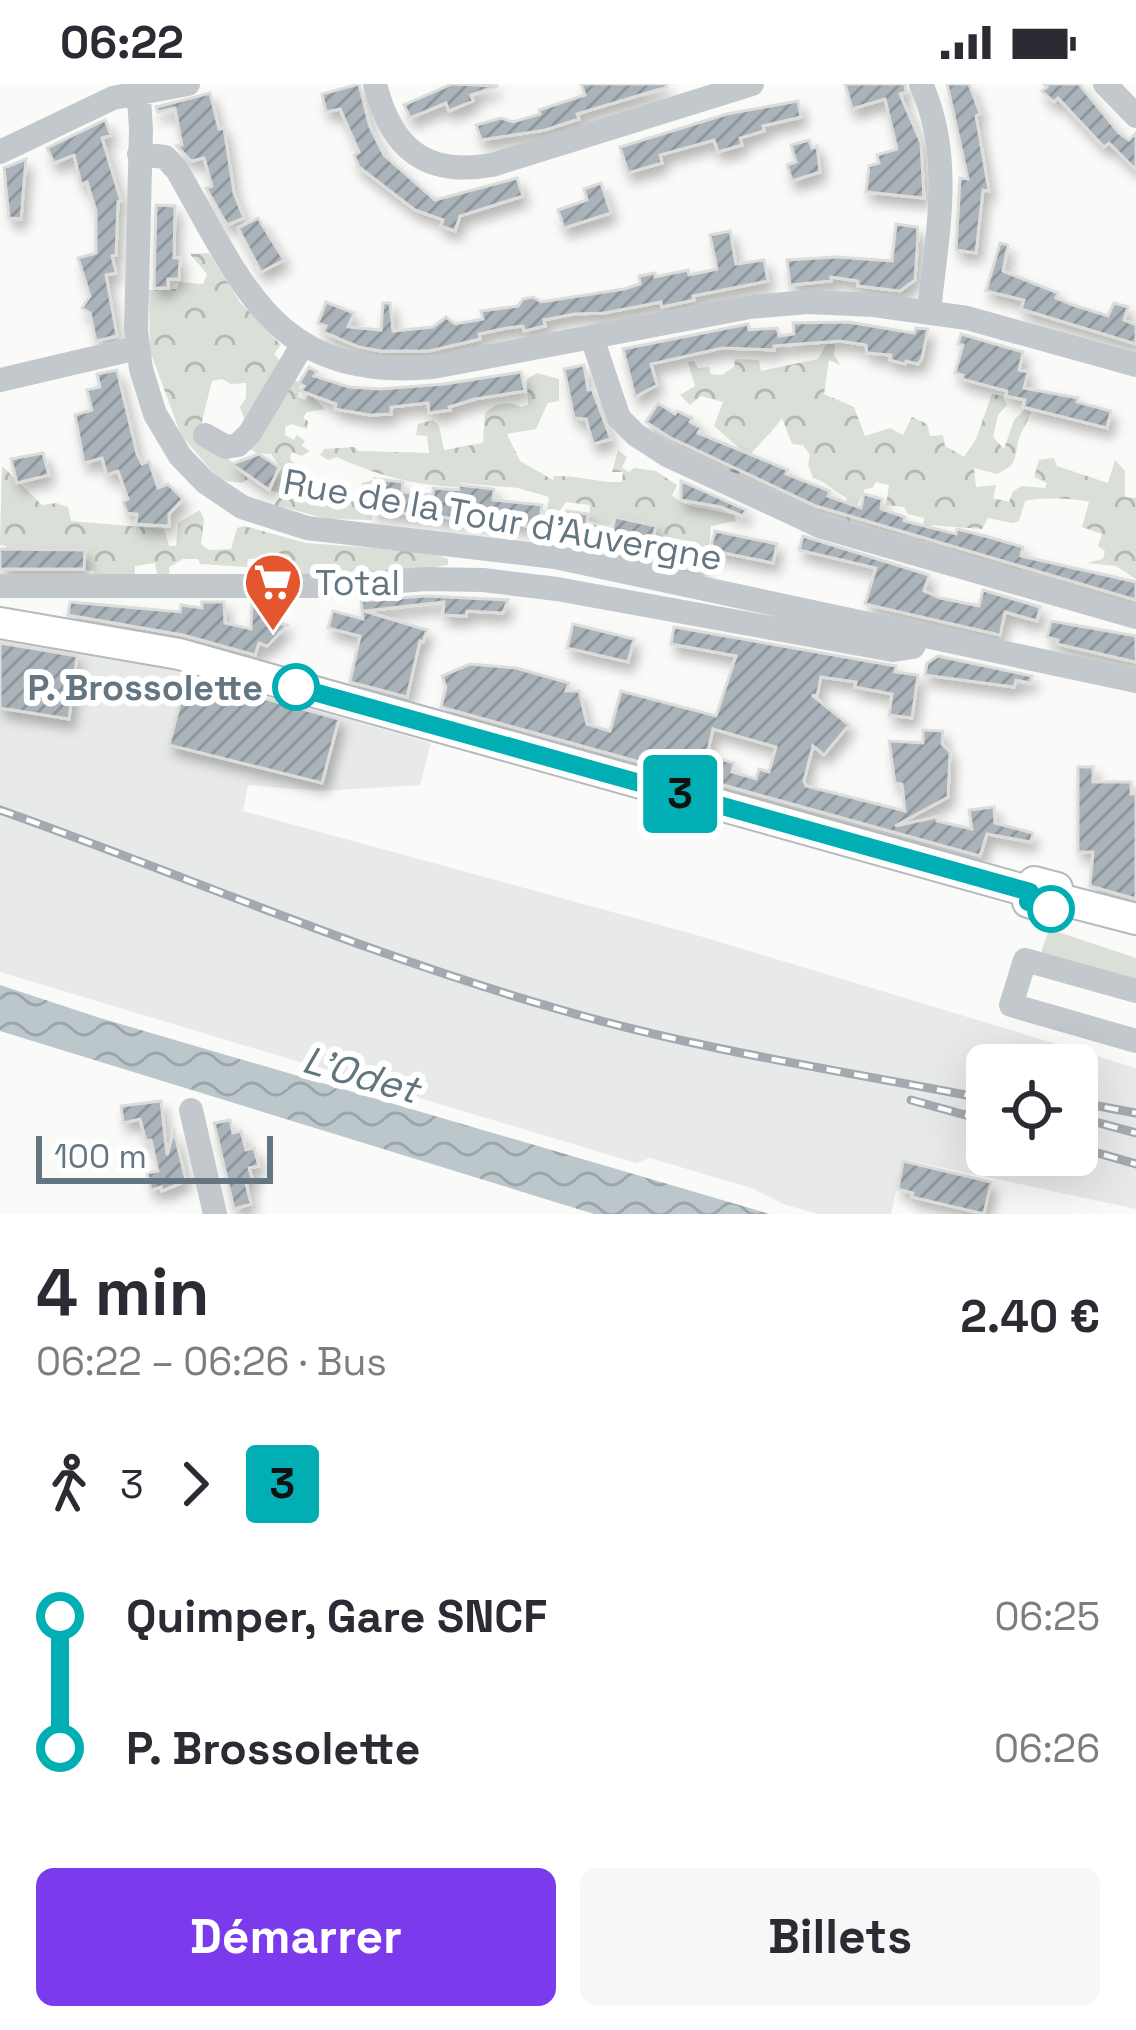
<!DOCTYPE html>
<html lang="fr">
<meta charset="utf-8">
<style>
:root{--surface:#fff;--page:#f7f7f7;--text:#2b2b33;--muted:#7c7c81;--accent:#7c3aed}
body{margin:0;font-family:"Space Grotesk",sans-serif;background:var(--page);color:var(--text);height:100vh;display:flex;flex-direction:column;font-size:45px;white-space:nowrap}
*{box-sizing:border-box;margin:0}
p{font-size:39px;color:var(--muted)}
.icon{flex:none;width:66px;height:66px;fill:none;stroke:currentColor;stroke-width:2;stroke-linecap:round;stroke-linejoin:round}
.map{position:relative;height:1130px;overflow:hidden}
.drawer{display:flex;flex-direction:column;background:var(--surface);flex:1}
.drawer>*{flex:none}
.badge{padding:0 24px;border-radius:9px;font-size:42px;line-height:78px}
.controls{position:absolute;left:966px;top:960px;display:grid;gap:24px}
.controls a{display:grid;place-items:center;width:132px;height:132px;border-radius:18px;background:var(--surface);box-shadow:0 12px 48px #0002;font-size:60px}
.scale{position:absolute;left:36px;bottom:30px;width:237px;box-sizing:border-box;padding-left:12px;border:6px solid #657683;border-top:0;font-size:33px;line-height:42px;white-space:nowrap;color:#657683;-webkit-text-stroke:9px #fff;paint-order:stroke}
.map>.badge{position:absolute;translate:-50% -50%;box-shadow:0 0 0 6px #fff}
.legs{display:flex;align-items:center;gap:18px;height:132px;padding:0 36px;font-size:39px}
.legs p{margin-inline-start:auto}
.headline{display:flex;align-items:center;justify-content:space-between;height:204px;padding:0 36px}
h1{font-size:66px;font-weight:700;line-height:90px}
.action{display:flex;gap:24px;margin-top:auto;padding:24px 36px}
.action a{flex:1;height:138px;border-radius:18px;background:var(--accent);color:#fff;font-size:48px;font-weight:700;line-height:138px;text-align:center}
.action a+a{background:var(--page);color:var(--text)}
ul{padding:0 36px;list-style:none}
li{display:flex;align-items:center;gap:42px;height:132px;font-size:45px}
li i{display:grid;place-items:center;width:18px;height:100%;margin:0 15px;background:currentColor}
li i::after{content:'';width:30px;height:30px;margin:-15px;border:9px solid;border-radius:50%;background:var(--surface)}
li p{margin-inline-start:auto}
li:first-child i{background:linear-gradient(#0000 50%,currentColor 0)}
li:last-child i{background:linear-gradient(currentColor 50%,#0000 0)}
.status{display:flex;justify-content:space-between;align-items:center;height:84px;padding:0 60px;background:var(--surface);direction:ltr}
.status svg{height:33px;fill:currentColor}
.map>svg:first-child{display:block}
.built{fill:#e8e9e9;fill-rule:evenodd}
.grass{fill:#dadfd7}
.forest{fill:url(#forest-crowns)}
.water{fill:url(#water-waves)}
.building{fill:url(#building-hatch);stroke:#dcdcda;stroke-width:3;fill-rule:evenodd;filter:url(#shadow)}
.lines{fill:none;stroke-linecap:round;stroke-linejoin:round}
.major-casing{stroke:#b5babe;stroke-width:34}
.minor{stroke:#c3c8cc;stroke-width:24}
.major{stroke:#fff;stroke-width:30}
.rail-casing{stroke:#a2aab0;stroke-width:9}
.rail{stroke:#fff;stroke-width:4.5;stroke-dasharray:14;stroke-linecap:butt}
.line-1-casing{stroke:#fff;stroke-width:27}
.line-1{stroke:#00aeb3;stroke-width:18}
.stop-1-dot{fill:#fff;stroke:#00aeb3;stroke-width:6}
.labels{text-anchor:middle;stroke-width:12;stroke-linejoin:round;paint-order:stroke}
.street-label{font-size:36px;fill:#657683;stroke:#fff}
.poi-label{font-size:36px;fill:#657683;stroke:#fff;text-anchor:start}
.stop-label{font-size:36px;font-weight:bold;fill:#657683;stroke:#fff;text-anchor:end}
.water-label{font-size:39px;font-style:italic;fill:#60757c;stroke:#fff}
</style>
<div class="status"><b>06:22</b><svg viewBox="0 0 49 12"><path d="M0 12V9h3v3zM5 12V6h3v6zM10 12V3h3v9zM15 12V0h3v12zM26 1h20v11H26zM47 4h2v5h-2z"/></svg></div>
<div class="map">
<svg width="1136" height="1130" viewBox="0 0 1136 1130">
<defs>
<pattern id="forest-crowns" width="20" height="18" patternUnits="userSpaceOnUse" patternTransform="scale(3)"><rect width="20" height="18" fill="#dadfd7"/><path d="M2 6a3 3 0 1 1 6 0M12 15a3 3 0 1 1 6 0" fill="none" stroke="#b4b9b4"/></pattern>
<pattern id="water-waves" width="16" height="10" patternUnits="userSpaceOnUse" patternTransform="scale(3)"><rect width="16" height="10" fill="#bbc7cb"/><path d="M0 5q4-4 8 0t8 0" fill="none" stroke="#9ca6aa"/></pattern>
<pattern id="building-hatch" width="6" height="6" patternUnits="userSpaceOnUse" patternTransform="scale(3)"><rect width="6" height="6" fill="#aab3b9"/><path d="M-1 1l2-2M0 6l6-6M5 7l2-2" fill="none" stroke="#8e969c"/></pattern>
<filter id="shadow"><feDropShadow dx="5" dy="9" stdDeviation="6" flood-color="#0004"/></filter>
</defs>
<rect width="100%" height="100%" fill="#fafaf8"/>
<!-- built -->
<path class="built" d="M0 555 146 578 431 659 420 701 322 707 248 701 243 727 700 852 1136 984V1125L903 1075 891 1130H818L786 1121 751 1104 650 1074 636 1079 0 888ZM987 981H1077V1071H987Z"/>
<!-- grass -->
<path class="grass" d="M1049 845 1136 874V898L1040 871Z"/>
<!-- forest -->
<path class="forest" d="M209 169 240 218 281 261 274 270 300 301 298 313 305 316 309 309 325 325 307 328 303 334 308 337 307 345 291 340 285 343V351L294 356 297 351 305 357 302 362 310 367 302 372 291 368 290 375 301 386 297 390 303 396 296 404C312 421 337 424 359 415L362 399 373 396 372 436 328 435 274 421 282 410 271 406 281 384 271 370 257 369 244 362 247 343 240 323 246 314V299L231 300 222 295 212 297 200 345 248 395 242 399 227 397 216 392 181 351 150 267 149 206 177 205 179 198 203 200 207 190 190 170Z
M827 259 835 261 834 270 840 281 829 276 824 310 854 323 865 352 890 344 903 351 912 333 927 340 930 352 943 351 945 362 964 373 976 355 992 310 1003 312 1007 321 998 331 993 353 1004 365 1014 336 1025 325 1031 328C1028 338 1020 348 1018 358 1014 378 1017 380 997 390L974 384 976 403 996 401 993 414 1009 418 1013 407 1022 402 1045 404 1047 399 1034 393 1039 376 1054 374 1057 382 1108 399 1115 376 1125 387V413L1136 414V495L1116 482 1087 479 1103 475 1105 467 1098 462 1102 450 1082 443 1089 418C1080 414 1036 413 1025 417L1019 437 1012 439 988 434 982 445 931 441 926 457 921 455 924 434 908 430 904 423 886 421 889 401 876 398 872 404 865 405 849 438 844 431 847 414C834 408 828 398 813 394L808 381 810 371 803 361 792 360 782 334C764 359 752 362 737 393L728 390 739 364 714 342 723 318 701 312 690 321 680 311 695 302 688 278 694 277 698 284 709 283 711 290 722 291 734 283 735 275 759 276 761 287 818 275Z
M537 289 559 295V317L548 319 536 345 507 350 520 377 553 396 554 392C578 391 599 399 622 398L623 388H612L618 366 627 373 622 384 629 388 634 384 656 387 677 401 672 411C687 426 714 425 734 431L736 437 711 442 709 463 704 466 668 459 667 454 656 451 655 440 614 432 611 441 599 440 593 463 576 460 579 454 588 453 590 421 566 418 554 435 547 427 549 413 518 404 461 399 456 403C413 401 376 391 337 373L328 376 320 371 324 365 354 363 359 367 429 369 427 352 416 351 418 340 433 336 439 342 444 366 483 359 485 329C495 319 509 316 521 323L528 321 527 295Z
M2 382 42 421 56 419 68 423 71 437 164 445 169 462H176L178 439 200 426 204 436 201 460 209 466 231 465 237 444 244 442 306 459 430 468 448 475V481L381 491 285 492V484H278L273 474 248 475 247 483 200 480 198 475H183L169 483 170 493 158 497 155 479 135 482V496L95 497 94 487 85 486V466L17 465 8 471 6 462 0 461Z"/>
<!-- water -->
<path class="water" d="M0 901 100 934 770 1130H594L0 947Z"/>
<!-- building -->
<path class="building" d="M359 0 370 43 384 71 435 116 517 94 523 112 460 132 455 147 441 142 443 136 415 126 359 83 354 71 359 68 340 25 326 28 322 10Z
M452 0 498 2 471 11 473 17 449 27 446 19 410 34 404 21Z
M581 0H666L667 3 577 30 579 35 545 46 481 56 476 41 501 34 513 38 540 30 539 26 585 11Z
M845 0H905L906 8 900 10 921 59 924 114 866 108 869 82 879 79 877 71 897 65 885 15 852 25Z
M947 0H969L980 29 976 32 989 107 983 106 976 169 956 166 960 94 968 95Z
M1044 0H1079L1119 49 1129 56 1136 49V86L1109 59 1104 63 1058 14 1054 18 1042 7 1047 3Z
M210 9 219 45 224 44 234 109 244 134 227 141 206 104 212 102 204 74 191 77 177 62 182 61 175 24 158 28 156 23Z
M798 17 801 33 763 42 764 47 740 54 742 61 718 68 714 56 660 71 662 79 628 89 620 63 727 30Z
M105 36 111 51 102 54 121 117H118L116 171 112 172 116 189 106 191 117 252 96 257 90 229 82 224 90 212 78 174 96 169V127L87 98 81 100 74 71 54 79 47 64Z
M809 56 812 64 817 62 820 88 792 97 787 81 796 78 791 61Z
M26 75 21 135 9 134 4 84Z
M601 99 611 129 564 144 558 126 587 116 584 105Z
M156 121 175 122 174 174H180L179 195H168V204H154Z
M258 134 284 176 261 188 238 144Z
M896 140 917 143 918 151 915 196 900 207 858 202V197L831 193V197L790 201 787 176 836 173 892 177Z
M730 147 736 180 764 176 768 197 693 212 694 216 662 223 661 218 604 229 574 230 544 236 545 242 524 247 523 242 507 244 479 250 480 255 429 267H381L359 263 323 248 326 242 318 239 326 218 354 229 348 243 381 246 383 219H390L393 247 433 243 446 233 455 240 483 235 481 227 518 222 523 215 533 213 541 218 624 205 640 200 639 192 655 189V193L688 186 689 191 717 185 710 151Z
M1000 159 1008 161 1003 187 1058 209 1056 214 1073 221 1108 232 1114 219 1128 223 1124 236 1136 241V260L1021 225 1024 216 986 207Z
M848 238 914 249 916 244 928 245 922 274 918 280 906 277 905 280 890 276 891 271 867 269 866 261 840 257 774 262V266L722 264 651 280 657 301 635 313 623 265 748 240 749 246 777 244 779 252 794 250 793 239Z
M961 250 1023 268 1019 286 1028 288 1024 304 1078 314 1077 318 1111 327 1107 344 1023 323 1025 316 1006 312 1007 307 962 295 963 291 955 289 963 261 958 260Z
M584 281 588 306 592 305 611 355 593 360 586 335 574 334 564 285Z
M309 283 317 288 314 292 349 303 380 305 445 300 521 288 525 307 475 315 449 323 450 326 429 329 428 319 391 323V330L370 331 335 325 336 320 301 307 304 302 299 299Z
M117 286 137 370 142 380 149 377 158 404 168 400 183 415 169 430V442L136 440 137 430 127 429 123 418 128 415 118 387 107 391 102 374 84 379 75 331 92 326 87 306 100 303 97 290Z
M658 319 675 330 677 327 692 334 690 338 701 344 698 349 788 386 786 390 830 407 828 412 861 424 864 410 882 415 881 425 905 433 904 437 956 450 957 445 985 452 1023 463 1021 472 1136 498V516L816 422 669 353 646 338Z
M43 369 49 391 17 399 11 375Z
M259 370 279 383 269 406 232 380Z
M375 395 403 398 402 408 433 411V404L459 406V401L494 405 493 416 542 421 539 443 372 426Z
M681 397 746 426 743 432 721 423 681 416Z
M567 427 588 430 587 438 613 444 615 433 656 442 653 453 666 455 665 460 704 469 700 487 596 464 598 453 580 449 582 442 565 439Z
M715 447 777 460 773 479 710 466Z
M803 452 929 491 924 507 940 514 979 522 983 506 1040 523 1037 537 1005 528 1000 551 865 520 876 484 799 466Z
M0 465 85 466 84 485H0Z
M426 512 508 516 503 529 467 527 466 532 443 531 444 518 364 527 427 546 423 558 420 557 407 613 350 598 360 552 328 544 333 527 363 535 361 517Z
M70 518 180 528 181 521 202 524V518H224L225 539 251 545 252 518H265L264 536 287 541 267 562 259 559 255 571 183 551 68 531Z
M1051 537 1136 552V578L1057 560 1058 556 1047 553Z
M573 540 634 555 628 578 567 564Z
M674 543 896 582 895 588 918 591 912 634 889 631 892 610 855 603 856 598 821 593 817 612 812 611 849 641 824 671 813 662 804 697 806 702 905 727 902 700 895 699 889 657 923 659V646L943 647 942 660 950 668 948 713 895 742 937 733V737L972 745 969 726 994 723 995 739 1033 749 1031 758 987 750 980 772 441 623 446 603 442 592 470 580 516 584 569 599 566 607H579L587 640 610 647 621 607 716 632 736 572 671 560ZM713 645 776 663 769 688 759 685 756 695 732 688 734 679 707 671Z
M0 559 77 572 69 635 0 624Z
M938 572 1032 592 1030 599 1016 596 1014 603 925 591 927 579Z
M187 593 339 635 322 699 169 661Z
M1078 683H1093V698H1131V710H1136V815L1090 802 1093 768H1078Z
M161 1017 167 1071 174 1047 186 1097 162 1107 161 1103 151 1106 147 1089 158 1087 151 1056 146 1057 140 1035 123 1039 121 1022Z
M230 1036 233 1049 241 1047 246 1066 254 1064 259 1082 249 1084 253 1098 246 1099 251 1120 234 1125 214 1039Z
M903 1077 991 1098 984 1130 912 1113 913 1109 898 1105Z"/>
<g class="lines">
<!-- major casing -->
<g class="major-casing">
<path id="major" d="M0 539 179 570 1031 808
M1034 798 1057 804 1051 825 1028 818Z
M1055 814 1136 835"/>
</g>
<!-- minor -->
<path class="minor" d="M138 0 141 45 136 246 141 285 155 330 180 372 205 398 242 423 307 444 555 473 1136 597
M375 0C391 64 425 93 492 81L752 0
M921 0C954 73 937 150 929 227
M1105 0 1136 32
M0 68 113 14 188 0
M139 70 165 73 177 86C245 204 275 297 433 283L750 223 808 218 874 221 967 234 1136 281
M592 254 619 334 636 351 667 371 822 443 1136 533
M0 296 137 264
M205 351 226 363 238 361 250 349 303 260
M0 502H339L425 495 483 496 557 505 893 566 913 563 919 551
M1136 907 1025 876 1011 921 1136 957
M191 1026 215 1130"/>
<!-- major -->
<use href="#major" class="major"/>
<!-- rail casing -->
<g class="rail-casing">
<path id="rail" d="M0 726C186 792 368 871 558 925 698 966 844 987 987 1015
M911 1016 987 1037
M1077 1018 1136 1029
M1077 1033 1136 1049
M1077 1063 1136 1080"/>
</g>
<!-- rail -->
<use href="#rail" class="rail"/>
</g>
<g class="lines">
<!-- line-1 casing -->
<g class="line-1-casing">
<path id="line-1" d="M296 603 1030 808 1028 818 1051 825"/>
</g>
<!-- line-1 -->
<use href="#line-1" class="line-1"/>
</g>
<!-- icons -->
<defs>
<g id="supermarket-pin" transform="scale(3)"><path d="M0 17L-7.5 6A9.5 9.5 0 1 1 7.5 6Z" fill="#e4572e" stroke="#fff"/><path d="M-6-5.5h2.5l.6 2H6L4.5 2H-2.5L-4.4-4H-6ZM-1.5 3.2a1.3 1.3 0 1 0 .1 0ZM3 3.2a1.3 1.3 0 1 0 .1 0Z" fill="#fff"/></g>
</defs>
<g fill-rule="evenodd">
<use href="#supermarket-pin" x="273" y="498"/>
</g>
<!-- markers -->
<g class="stop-1-dot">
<circle cx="296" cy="603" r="21"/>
<circle cx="1051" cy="825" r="21"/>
</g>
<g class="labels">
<!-- street labels -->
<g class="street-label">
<text transform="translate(503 435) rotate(10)" y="13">Rue de la Tour d'Auvergne</text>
</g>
<!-- poi labels -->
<g class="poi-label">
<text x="315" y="511">Total</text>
</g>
<!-- stop labels -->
<g class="stop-label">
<text x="263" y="616">P. Brossolette</text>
</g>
<!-- water labels -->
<g class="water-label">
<text transform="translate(361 990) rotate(16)" y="14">L'Odet</text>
</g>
</g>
</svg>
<div class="controls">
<a><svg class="icon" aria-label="locate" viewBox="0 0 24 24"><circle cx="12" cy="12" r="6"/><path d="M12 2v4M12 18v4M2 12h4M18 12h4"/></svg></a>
</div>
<div class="scale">100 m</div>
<b class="badge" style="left:680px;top:710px;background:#00aeb3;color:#111">3</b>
</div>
<section class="drawer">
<div class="headline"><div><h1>4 min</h1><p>06:22 – 06:26 · Bus</p></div><b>2.40 €</b></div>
<div class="legs"><svg class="icon" aria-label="walk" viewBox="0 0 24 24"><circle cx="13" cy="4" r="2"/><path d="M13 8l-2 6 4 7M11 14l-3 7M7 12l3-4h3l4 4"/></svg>3<svg class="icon" aria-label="forward" viewBox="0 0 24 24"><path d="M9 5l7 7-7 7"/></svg><b class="badge" style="background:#00aeb3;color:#111">3</b></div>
<ul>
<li><i style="color:#00aeb3"></i><b>Quimper, Gare SNCF</b><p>06:25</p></li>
<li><i style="color:#00aeb3"></i><b>P. Brossolette</b><p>06:26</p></li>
</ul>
<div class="action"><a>Démarrer</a><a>Billets</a></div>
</section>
